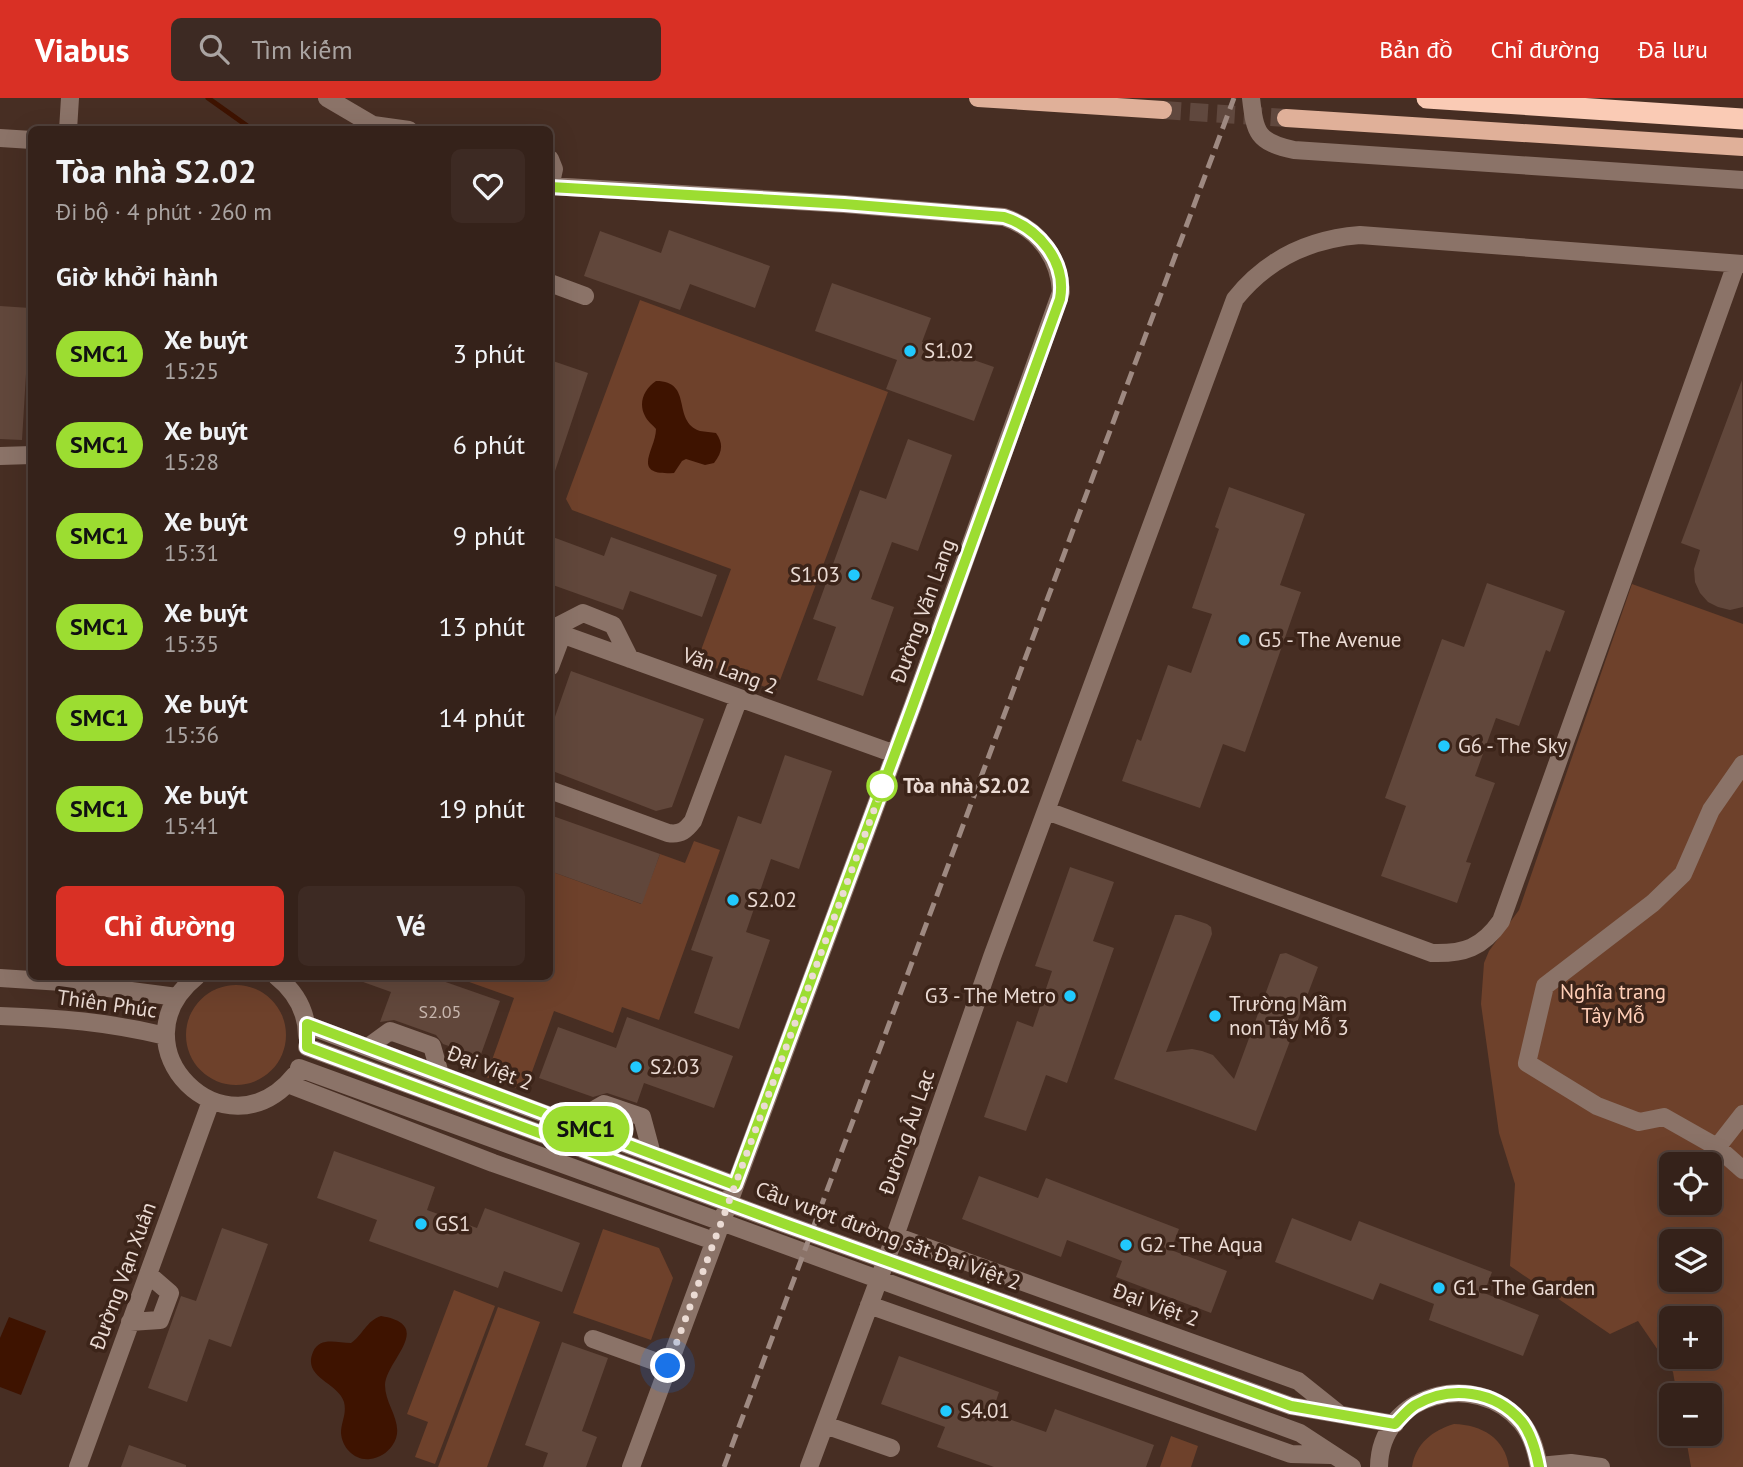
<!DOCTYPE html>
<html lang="vi">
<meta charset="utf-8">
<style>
:root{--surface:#35221a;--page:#3d2a23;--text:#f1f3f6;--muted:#aaa4a2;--line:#4f3f39;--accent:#d93025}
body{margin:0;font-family:"PT Sans",sans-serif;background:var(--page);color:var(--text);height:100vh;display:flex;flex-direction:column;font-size:26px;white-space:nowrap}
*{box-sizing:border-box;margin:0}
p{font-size:23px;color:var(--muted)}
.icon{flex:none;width:38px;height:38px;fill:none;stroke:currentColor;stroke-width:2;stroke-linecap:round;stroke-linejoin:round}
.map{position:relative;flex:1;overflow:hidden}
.sheet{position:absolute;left:28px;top:28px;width:525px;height:854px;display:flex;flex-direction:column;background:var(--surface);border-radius:10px;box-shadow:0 7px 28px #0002,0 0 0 2px var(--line)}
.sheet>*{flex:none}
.badge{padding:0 14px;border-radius:23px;font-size:24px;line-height:46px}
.controls{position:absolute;left:1659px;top:1054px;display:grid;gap:14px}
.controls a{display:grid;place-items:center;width:63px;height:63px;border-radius:10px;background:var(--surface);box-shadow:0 7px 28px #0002,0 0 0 2px var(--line);font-size:35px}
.you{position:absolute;width:35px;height:35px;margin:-18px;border:5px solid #fff;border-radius:50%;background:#1a73e8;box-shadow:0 0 0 10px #1a73e833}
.map>.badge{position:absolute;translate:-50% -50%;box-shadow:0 0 0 4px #fff}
h2{padding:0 28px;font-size:26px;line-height:63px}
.round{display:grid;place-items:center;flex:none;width:74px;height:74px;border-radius:10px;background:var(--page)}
.head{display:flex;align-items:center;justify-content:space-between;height:119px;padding:0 28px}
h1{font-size:33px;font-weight:700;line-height:52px}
.primary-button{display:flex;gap:14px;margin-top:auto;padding:14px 28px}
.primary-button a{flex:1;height:80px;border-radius:10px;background:var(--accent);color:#fff;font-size:28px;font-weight:700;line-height:80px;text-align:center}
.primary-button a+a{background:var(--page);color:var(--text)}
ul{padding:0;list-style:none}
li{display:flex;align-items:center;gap:21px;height:91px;padding:0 28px}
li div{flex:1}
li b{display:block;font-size:26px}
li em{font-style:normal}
li .badge{min-width:77px;font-weight:700;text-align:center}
header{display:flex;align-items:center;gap:42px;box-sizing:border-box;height:98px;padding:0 35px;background:var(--accent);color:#fff}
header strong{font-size:33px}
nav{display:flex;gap:38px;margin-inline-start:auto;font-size:24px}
.search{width:490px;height:63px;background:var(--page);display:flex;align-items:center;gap:18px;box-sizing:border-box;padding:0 24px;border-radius:10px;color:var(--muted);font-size:26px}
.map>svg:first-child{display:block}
.green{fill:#6e412b;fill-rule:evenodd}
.water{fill:#3e1300}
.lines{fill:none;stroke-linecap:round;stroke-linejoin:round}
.stream{stroke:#3e1300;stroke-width:5}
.building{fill:#61473b}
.major-tunnel{stroke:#60483e;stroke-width:18;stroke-dasharray:18 9;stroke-linecap:butt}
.minor{stroke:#8b7368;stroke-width:18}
.major{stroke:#e0b099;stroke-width:18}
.highway{stroke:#facbb5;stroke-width:21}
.rail{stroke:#9e8981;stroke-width:5;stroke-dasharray:14 7;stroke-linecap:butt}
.line-casing{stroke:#fff;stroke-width:16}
.line{stroke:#9cdd31;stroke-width:10}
.walk{stroke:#ebdbd4;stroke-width:7;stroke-dasharray:0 12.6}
.poi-dot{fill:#21c9fd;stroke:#3c2419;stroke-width:2.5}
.stop-dot{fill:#fff;stroke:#9cdd31;stroke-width:3.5}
.labels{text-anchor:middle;stroke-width:7;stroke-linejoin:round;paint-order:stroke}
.number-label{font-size:18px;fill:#c8b6ae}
.poi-label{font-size:21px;fill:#ebdbd4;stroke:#3c2419;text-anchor:start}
.street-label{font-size:21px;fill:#ebdbd4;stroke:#3c2419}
.stop-label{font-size:21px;font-weight:bold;fill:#ebdbd4;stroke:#3c2419;text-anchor:start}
.park-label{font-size:21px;fill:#ffceb7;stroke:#3c2419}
</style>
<header>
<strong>Viabus</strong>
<div class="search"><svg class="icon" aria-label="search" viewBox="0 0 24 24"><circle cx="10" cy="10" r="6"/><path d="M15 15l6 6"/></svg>Tìm kiếm</div>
<nav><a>Bản đồ</a><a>Chỉ đường</a><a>Đã lưu</a></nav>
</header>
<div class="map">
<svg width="1743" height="1369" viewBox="0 0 1743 1369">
<rect width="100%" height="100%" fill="#472e23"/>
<!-- green -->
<path class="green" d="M640 202 888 294 776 593 697 563 731 471 572 412 566 401Z
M1632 486 1743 526V1369H1691L1685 1335H1710V1297H1677L1673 1274 1638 1223 1610 1236 1510 1168 1515 1086 1499 1035 1481 906 1484 865 1489 853 1519 812ZM1671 1066H1710V1104H1671ZM1671 1143H1710V1181H1671ZM1671 1220H1710V1258H1671Z
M694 743 720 752 659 922 622 909 613 935 554 913 525 993 486 979 514 900 455 879 550 878V773L641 806 660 756 685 765Z
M186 937a50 50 0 1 1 100 0a50 50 0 1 1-100 0Z
M603 1131 659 1150 673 1180 651 1242 573 1215Z
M454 1192 495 1208 435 1366 415 1359 428 1324 407 1316Z
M498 1209 540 1224 487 1369H438Z
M1454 1326C1482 1327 1505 1340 1509 1369H1412C1416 1345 1432 1333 1454 1326Z
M1171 1338 1198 1348 1191 1369H1160Z"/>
<!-- water -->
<path class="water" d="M656 283C694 283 671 323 700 333 705 334 711 334 716 335 724 346 722 355 714 365L705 367 686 361 682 363 674 375C629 378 656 352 656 331 653 327 647 323 645 318 638 305 644 291 656 283Z
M381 1218C436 1227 386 1262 385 1287 385 1309 407 1327 392 1348 387 1355 379 1360 370 1361 355 1363 342 1350 341 1335 341 1324 347 1316 344 1304 338 1284 302 1280 313 1254 320 1238 337 1245 351 1245 363 1237 366 1223 381 1218Z
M9 1219 46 1233 21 1297 0 1289V1240Z"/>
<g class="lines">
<!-- stream -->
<path class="stream" d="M208 0 253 32"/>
</g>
<!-- building -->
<path class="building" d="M669 132 770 168 755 210 690 186 680 212 584 178 600 133 661 155Z
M832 185 931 220 922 244 994 269 974 323 886 291 897 262 815 233Z
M0 208 30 210 22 342 0 341Z
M550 262 588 275 552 382 550 381Z
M1742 282 1743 509 1730 512 1718 509 1708 504 1700 495 1695 484 1694 471 1700 452 1681 445Z
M908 341 952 357 918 453 892 444 871 501 894 509 863 598 817 582 836 529 813 521 860 392 886 401Z
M1229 389 1305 416 1280 487 1301 494 1245 654 1223 646 1200 710 1122 683 1137 641 1141 643 1168 567 1191 575 1212 516 1192 510 1219 431 1215 429Z
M550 438 604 458 611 439 717 477 702 519 630 493 623 512 550 486Z
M1487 485 1565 513 1550 554 1546 552 1519 628 1496 620 1475 678 1495 685 1466 764 1471 765 1457 805 1381 778 1406 708 1385 700 1442 541 1464 549Z
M571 573 704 621 672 709 656 713 550 672V633Z
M785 657 832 673 799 771 771 761 746 834 770 842 739 931 694 915 713 859 691 852 738 718 761 726Z
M550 717 660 756 642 806 550 773Z
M1070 769 1114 784 1093 843 1114 850 1067 985 1046 977 1026 1033 984 1019 1017 923 1033 929 1052 873 1035 868Z
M1175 817H1181L1207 826 1211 829 1212 836 1166 954 1192 951 1202 953 1213 957 1234 981 1280 856 1286 855 1318 869 1256 1033 1114 981Z
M352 878H438L437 881 500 903 480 959 443 946 436 937 394 922 380 924 391 894 352 880Z
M627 919 733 958 714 1010 644 985 637 1005 607 995 593 999 539 980 558 929 616 950Z
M334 1053 435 1089 427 1112 477 1130 485 1110 580 1145 562 1194 504 1173 498 1190 369 1143 377 1122 317 1100Z
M979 1078 1038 1100 1046 1080 1179 1131 1171 1152 1227 1173 1211 1215 1116 1179 1122 1163 1067 1142 1061 1159 962 1121Z
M1292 1120 1351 1143 1359 1123 1492 1174 1484 1195 1539 1217 1523 1258 1429 1222 1434 1206 1380 1185 1373 1202 1275 1164Z
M222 1130 268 1146 231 1249 209 1241 187 1304 148 1290 181 1198 196 1203Z
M562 1244 608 1260 582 1333 597 1339 586 1369H543L548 1355 525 1347Z
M899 1258 999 1294 992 1315 1046 1334 1055 1311 1154 1347 1146 1369H994L937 1349 945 1329 881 1306Z
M129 1347 186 1367V1369H121Z"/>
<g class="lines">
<!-- major-tunnel -->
<path class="major-tunnel" d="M1163 12 1286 20"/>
<!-- minor -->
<path class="minor" d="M327 0 373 27 409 32
M1251 0C1255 35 1257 44 1294 52L1743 82
M68 32 70 0
M0 40 32 42
M550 61 554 71 550 89
M550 88 844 106 1004 119C1038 131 1059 158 1061 194L913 607 631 1369
M550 185 585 198
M0 358 32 357
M550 532 895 656
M550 532 583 515 613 527 630 561
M550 569 562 537
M1743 666 1711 712 1683 776 1653 805 1545 888 1527 965 1597 1008 1639 1024 1664 1019 1717 1049 1743 1072
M550 692 668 735C681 737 686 732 693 723L739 600
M1047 713 1432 855C1464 856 1482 850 1501 823L1736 166
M197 878C110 948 226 1063 295 977
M276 878C296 894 307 913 307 938
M0 880 62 884 177 899
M0 918C58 920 109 924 166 938
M307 927 735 1087
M307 949 782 1125 1291 1308 1395 1326
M368 949 390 933 432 948 440 976
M299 970 1281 1328 1300 1335 1352 1369
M288 986 493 1065 714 1143
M571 1025 604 1006 642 1019 652 1056
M1704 1066 1743 1016
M895 1138 1298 1283 1338 1315
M869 1207 1291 1356 1331 1357
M130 1224 160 1222 170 1195 148 1176
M593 1241 668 1268
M825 1327 891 1350
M1539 1368 1571 1365 1601 1369
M78 1369 211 1003
M809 1369 895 1138 992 859 1235 201C1267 161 1309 141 1360 137L1743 166
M1379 1369C1380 1295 1476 1271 1521 1324 1532 1337 1536 1353 1539 1369"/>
<!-- major -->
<path class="major" d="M978 0 1163 12
M1286 20 1743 49"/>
<!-- highway -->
<path class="highway" d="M1427 0 1743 21"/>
<!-- rail -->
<path class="rail" d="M724 1369 1234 0"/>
</g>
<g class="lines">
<!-- line casing -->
<g class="line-casing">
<path id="line" d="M550 89 844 106 1004 119C1038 130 1067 163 1060 201L913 607 735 1087 307 926V949L782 1125 1291 1308 1395 1326C1401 1320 1407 1312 1415 1307 1450 1287 1495 1292 1522 1324 1532 1337 1536 1353 1539 1369"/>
</g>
<!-- line -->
<use href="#line" class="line"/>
<!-- walk -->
<path class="walk" d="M668 1268 887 677 882 688"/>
</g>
<!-- markers -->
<g class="poi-dot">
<circle cx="910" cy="253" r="7"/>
<circle cx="854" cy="477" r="7"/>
<circle cx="1244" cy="542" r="7"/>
<circle cx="1444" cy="648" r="7"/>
<circle cx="733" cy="802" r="7"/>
<circle cx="1070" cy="898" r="7"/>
<circle cx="1215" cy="918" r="7"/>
<circle cx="636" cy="969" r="7"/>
<circle cx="421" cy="1126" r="7"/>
<circle cx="1126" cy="1147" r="7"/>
<circle cx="1439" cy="1190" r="7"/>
<circle cx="946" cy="1313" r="7"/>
</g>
<circle class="stop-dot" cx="882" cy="688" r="14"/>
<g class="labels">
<!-- number labels -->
<g class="number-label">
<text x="440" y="920">S2.05</text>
</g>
<!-- poi labels -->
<g class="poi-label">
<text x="924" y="260">S1.02</text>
<text x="840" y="484" text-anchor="end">S1.03</text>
<text x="1258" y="549">G5 - The Avenue</text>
<text x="1458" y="655">G6 - The Sky</text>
<text x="747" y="809">S2.02</text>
<text x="1056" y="905" text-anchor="end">G3 - The Metro</text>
<text x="1229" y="913">Trường Mầm<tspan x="1229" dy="24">non Tây Mỗ 3</tspan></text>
<text x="650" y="976">S2.03</text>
<text x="435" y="1133">GS1</text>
<text x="1140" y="1154">G2 - The Aqua</text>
<text x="1453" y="1197">G1 - The Garden</text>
<text x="960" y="1320">S4.01</text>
</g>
<!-- street labels -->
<g class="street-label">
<text transform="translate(923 513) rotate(-70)" y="7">Đường Văn Lang</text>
<text transform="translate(730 573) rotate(20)" y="7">Văn Lang 2</text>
<text transform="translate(107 906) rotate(8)" y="7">Thiên Phúc</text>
<text transform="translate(490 970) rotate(21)" y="7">Đại Việt 2</text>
<text transform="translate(907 1034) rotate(-71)" y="7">Đường Âu Lạc</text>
<text transform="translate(888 1138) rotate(20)" y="7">Cầu vượt đường sắt Đại Việt 2</text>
<text transform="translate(123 1178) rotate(-70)" y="7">Đường Vạn Xuân</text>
<text transform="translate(1156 1207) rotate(20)" y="7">Đại Việt 2</text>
</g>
<!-- stop labels -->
<g class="stop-label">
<text x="903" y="695">Tòa nhà S2.02</text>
</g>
<!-- park labels -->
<g class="park-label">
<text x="1613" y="901">Nghĩa trang<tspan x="1613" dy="24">Tây Mỗ</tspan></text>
</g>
</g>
</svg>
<div class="controls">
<a><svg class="icon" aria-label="locate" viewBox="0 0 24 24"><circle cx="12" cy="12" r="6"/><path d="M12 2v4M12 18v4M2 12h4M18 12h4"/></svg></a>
<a><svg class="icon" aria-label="layers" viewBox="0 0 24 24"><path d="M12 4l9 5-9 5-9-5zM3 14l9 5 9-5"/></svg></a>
<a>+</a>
<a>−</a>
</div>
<div class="you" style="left:668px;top:1268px"></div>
<b class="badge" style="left:586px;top:1031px;background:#9cdd31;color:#111">SMC1</b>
<section class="sheet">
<div class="head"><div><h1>Tòa nhà S2.02</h1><p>Đi bộ · 4 phút · 260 m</p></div><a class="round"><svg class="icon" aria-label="heart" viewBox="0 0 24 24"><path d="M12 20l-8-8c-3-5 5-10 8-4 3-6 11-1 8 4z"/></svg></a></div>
<h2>Giờ khởi hành</h2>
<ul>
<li><span class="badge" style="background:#9cdd31;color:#111">SMC1</span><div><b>Xe buýt</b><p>15:25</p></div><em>3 phút</em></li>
<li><span class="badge" style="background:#9cdd31;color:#111">SMC1</span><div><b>Xe buýt</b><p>15:28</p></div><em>6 phút</em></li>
<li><span class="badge" style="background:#9cdd31;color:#111">SMC1</span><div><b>Xe buýt</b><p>15:31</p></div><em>9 phút</em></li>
<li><span class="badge" style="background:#9cdd31;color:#111">SMC1</span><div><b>Xe buýt</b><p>15:35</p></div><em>13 phút</em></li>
<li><span class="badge" style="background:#9cdd31;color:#111">SMC1</span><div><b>Xe buýt</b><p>15:36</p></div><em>14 phút</em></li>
<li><span class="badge" style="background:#9cdd31;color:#111">SMC1</span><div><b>Xe buýt</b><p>15:41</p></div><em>19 phút</em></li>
</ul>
<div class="primary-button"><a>Chỉ đường</a><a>Vé</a></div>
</section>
</div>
